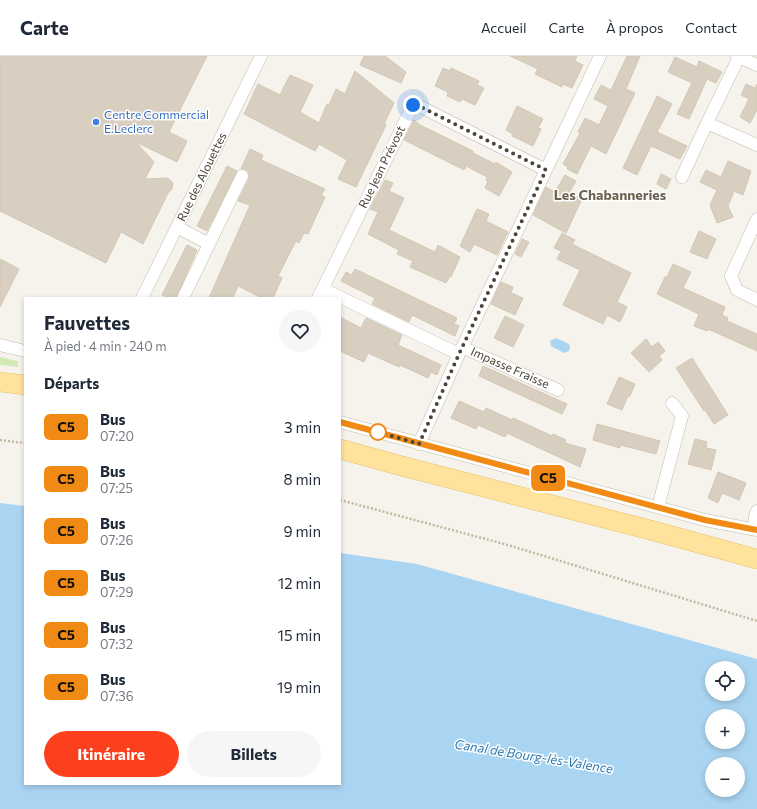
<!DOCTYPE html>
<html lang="fr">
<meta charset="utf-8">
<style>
:root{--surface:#fff;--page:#f6f6f7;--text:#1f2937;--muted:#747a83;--line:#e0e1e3;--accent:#fc3f1d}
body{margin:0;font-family:Commissioner,sans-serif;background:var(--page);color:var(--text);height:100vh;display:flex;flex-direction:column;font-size:15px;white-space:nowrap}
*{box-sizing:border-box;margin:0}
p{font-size:13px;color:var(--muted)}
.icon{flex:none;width:22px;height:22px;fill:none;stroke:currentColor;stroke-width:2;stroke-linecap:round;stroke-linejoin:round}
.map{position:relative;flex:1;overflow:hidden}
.panel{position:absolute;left:24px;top:241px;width:317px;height:488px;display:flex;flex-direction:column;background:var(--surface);border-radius:0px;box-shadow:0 2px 6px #0003}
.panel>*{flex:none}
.badge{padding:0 8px;border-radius:6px;font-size:14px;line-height:26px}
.tools{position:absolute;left:705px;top:605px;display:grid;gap:8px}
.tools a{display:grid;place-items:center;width:40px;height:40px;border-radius:50%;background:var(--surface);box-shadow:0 2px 6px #0003;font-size:20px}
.you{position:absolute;width:20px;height:20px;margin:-10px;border:3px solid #fff;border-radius:50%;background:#1a73e8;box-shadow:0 0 0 6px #1a73e833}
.map>.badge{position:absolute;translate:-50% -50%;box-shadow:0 0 0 2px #fff}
h2{padding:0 20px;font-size:15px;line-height:36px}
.round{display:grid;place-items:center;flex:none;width:42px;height:42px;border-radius:21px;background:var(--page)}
.headline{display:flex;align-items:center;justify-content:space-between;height:68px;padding:0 20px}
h1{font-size:19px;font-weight:700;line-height:30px}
.primary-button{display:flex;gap:8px;margin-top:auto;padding:8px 20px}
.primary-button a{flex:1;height:46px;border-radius:24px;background:var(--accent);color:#fff;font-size:16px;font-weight:700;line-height:46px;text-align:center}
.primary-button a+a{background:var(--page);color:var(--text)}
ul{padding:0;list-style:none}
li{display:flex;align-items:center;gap:12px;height:52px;padding:0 20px}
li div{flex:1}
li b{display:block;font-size:15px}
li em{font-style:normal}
li .badge{min-width:44px;font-weight:700;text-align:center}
header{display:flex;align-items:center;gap:24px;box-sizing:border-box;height:56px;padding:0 20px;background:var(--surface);border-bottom:1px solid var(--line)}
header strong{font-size:19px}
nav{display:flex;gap:22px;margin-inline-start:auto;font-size:14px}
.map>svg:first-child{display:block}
.green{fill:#d2eab5}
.water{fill:#a9d4f2;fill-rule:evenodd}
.building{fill:#d8cfc1;stroke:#d3c7b4}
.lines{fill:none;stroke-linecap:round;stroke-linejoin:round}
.street-casing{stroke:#c2bbae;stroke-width:13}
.primary-casing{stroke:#e6c16a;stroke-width:20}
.path{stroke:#c4b79f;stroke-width:2.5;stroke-dasharray:2 2;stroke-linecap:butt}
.street{stroke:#fff;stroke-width:12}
.primary{stroke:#ffe39c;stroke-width:19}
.line-casing{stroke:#fff;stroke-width:9}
.line{stroke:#f18a14;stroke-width:6}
.walk{stroke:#4b4439;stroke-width:4;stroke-dasharray:0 7.2}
.shop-dot{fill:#3f7fe0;stroke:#fff;stroke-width:1.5}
.stop-dot{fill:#fff;stroke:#f18a14;stroke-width:2}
.labels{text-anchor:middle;stroke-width:3;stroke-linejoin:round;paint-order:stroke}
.shop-label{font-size:12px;fill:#366cbe;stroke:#fff;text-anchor:start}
.street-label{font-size:12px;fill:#4b4439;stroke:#fff}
.water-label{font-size:13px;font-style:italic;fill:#2e7ab2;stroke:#fff}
.quarter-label{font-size:14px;font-weight:bold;fill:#6e6250;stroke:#fff}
</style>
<header>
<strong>Carte</strong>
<nav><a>Accueil</a><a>Carte</a><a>À propos</a><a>Contact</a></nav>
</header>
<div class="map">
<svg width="757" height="753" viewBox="0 0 757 753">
<rect width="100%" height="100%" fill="#f6f3ec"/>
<!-- green -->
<path class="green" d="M0 301 18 305V311L0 309Z"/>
<!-- water -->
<path class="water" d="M556 282 569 288 570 292 569 295 564 297 551 290 550 285Z
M0 447 25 450V728H340V497L417 508 757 603V753H0ZM712 612H738V638H712ZM712 660H738V686H712ZM712 708H738V734H712Z"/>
<!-- building -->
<path class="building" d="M0 0H207L169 76 187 85 177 106 136 86 154 106 145 123 168 122 173 127 172 133 168 137 143 188 121 176 106 207 0 155Z
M364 0H385L406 16 401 27 360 9Z
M510 0H577L575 5 583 9 572 32 563 28 562 31 535 18 538 13Z
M627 0H640L626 33 635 37 606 98 591 90 577 118 567 113 568 111 563 108 580 77 578 76 585 62 599 69 608 50 594 43 601 29 611 34Z
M675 1 697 11 699 5 722 16 716 27 707 23 689 63 677 58 692 27 668 16Z
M443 12 450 15 451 12 479 25 477 29 484 32 475 49 462 43 460 46 447 40 448 36 435 30Z
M355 15 394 47 384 68 386 69 356 131 338 123 347 104 319 88 315 95 244 58 258 28 280 39 290 19 313 29 300 56 319 67 327 48 329 49 336 33 345 38Z
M746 28 755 32 757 28V54L750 67 740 61 749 43 741 39Z
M657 40 672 48 657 76 687 90 680 103 651 90 637 119 623 112Z
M517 50 543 63 538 72 541 73 533 90 512 80 513 78 506 74Z
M414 64 420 69 473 95V97L495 108 496 106 512 116 499 140 485 132 488 125 486 124 487 121 466 110 464 114 404 84Z
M250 93 263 99 261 104 325 133 321 139 325 141 308 178 304 177 299 187 296 185 278 220 282 222 273 242H262L238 230 233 242H209L250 149 238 145 249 123V119L248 115 245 113H241Z
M728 105 751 115 743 139 734 135 728 150 733 161 717 167 710 149 717 134 700 126 706 114 721 121Z
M227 110 237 115 207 175 197 170Z
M661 118 671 123 666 133 657 128Z
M565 119 576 125 569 137 582 143 566 177 533 159 546 131 555 136Z
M385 124 393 127 389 135 404 142 389 174 435 196 438 189 460 201 451 221 450 220 446 227 410 211 413 205 397 198 399 194 368 178 378 156 370 153Z
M477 153 489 158 486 165 508 176 497 199 474 188 470 196 460 190Z
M699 175 716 183 707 203 690 196Z
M562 177 575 184 572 188 631 217 617 246 627 251 620 266 607 259 603 268 563 249 580 214 557 203 561 195 554 192Z
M522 183 529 186 521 201 515 198Z
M187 189 197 194 176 242H168L162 239Z
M0 203 19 213 0 251Z
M673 208 691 216 683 232 725 251 722 259 728 262 727 265 757 278V295L708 273 707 275 694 270 699 258 657 238 665 221H667Z
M355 213 457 262 454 268 459 270 455 280 412 259 409 266 372 248 375 242 341 225 346 216 352 219Z
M501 226 513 231 511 237 523 242 515 259 491 248Z
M505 260 524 269 513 291 494 282Z
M340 261 361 272 366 262 402 279 398 289 441 309 437 319 431 316 428 322 400 309 399 311 368 297 364 306 340 295Z
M646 283 652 291 658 286 665 295 659 300 662 304 649 316 631 297Z
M692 302 728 359 714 368 705 354 704 355 676 312Z
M483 310 567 348 562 358 479 320Z
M619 321 635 328 630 340H628L622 354 607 348Z
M459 345 484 356 486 352 512 364 513 362 552 380 553 378 566 384 565 387 586 393 580 411 507 377 505 381 478 369 476 373 451 362Z
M597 368 660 385 656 398 620 389V392L593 384Z
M695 383 707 386 706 392 716 394 711 414 688 408Z
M718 416 746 427 739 444 722 437 718 447 708 442Z"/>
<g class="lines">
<!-- street casing -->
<g class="street-casing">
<path id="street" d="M737 0 757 9
M739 1 707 67 757 89
M682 121 707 67
M757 163 731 220 737 234 757 244
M177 171 209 188
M323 233 459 298
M142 242 261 0
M183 242 242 120
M318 242 413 49 421 51 546 114
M0 289 25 295
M462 291 558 334
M340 366 705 464 757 474
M419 388 459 298 600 0
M658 451 682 360 672 347
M754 473 755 460 757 455"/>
</g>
<!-- primary casing -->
<g class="primary-casing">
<path id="primary" d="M0 326 25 329
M340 393 398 409 654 475 757 503"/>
</g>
<!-- path -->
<path class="path" d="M0 384 25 387
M340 444 508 489 757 565"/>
<!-- street -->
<use href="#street" class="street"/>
<!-- primary -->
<use href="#primary" class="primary"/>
</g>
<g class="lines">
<!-- line casing -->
<g class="line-casing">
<path id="line" d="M340 366 705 464 757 474"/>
</g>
<!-- line -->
<use href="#line" class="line"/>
<!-- walk -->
<path class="walk" d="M378 376 419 388 459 298 546 114 421 51 413 49"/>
</g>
<!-- markers -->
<circle class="shop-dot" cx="96" cy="66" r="4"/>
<circle class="stop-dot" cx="378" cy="376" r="8"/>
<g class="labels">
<!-- shop labels -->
<g class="shop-label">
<text x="104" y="63">Centre Commercial<tspan x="104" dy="14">E.Leclerc</tspan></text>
</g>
<!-- street labels -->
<g class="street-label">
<text transform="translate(382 111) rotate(-64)" y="4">Rue Jean Prévost</text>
<text transform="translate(202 121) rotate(-64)" y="4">Rue des Alouettes</text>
<text transform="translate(510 312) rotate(24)" y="4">Impasse Fraisse</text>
</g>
<!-- water labels -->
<g class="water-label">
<text transform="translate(534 700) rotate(9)" y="5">Canal de Bourg-lès-Valence</text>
</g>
<!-- quarter labels -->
<g class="quarter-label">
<text x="610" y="144">Les Chabanneries</text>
</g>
</g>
</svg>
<div class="tools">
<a><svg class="icon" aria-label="locate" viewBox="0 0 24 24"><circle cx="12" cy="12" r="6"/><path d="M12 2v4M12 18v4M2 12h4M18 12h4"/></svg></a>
<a>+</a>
<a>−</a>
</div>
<div class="you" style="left:413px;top:49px"></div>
<b class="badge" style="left:548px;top:422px;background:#f18a14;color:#111">C5</b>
<section class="panel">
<div class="headline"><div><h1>Fauvettes</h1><p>À pied · 4 min · 240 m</p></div><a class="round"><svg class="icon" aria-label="heart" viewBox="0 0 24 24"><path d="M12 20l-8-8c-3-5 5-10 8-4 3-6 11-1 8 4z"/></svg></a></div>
<h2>Départs</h2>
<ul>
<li><span class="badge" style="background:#f18a14;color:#111">C5</span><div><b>Bus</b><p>07:20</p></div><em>3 min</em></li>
<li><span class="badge" style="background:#f18a14;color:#111">C5</span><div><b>Bus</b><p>07:25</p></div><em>8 min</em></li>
<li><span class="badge" style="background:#f18a14;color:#111">C5</span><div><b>Bus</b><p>07:26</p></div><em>9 min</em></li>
<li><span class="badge" style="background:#f18a14;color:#111">C5</span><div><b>Bus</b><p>07:29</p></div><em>12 min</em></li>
<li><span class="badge" style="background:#f18a14;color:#111">C5</span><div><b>Bus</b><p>07:32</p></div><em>15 min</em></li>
<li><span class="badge" style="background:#f18a14;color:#111">C5</span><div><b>Bus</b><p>07:36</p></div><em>19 min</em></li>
</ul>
<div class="primary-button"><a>Itinéraire</a><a>Billets</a></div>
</section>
</div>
